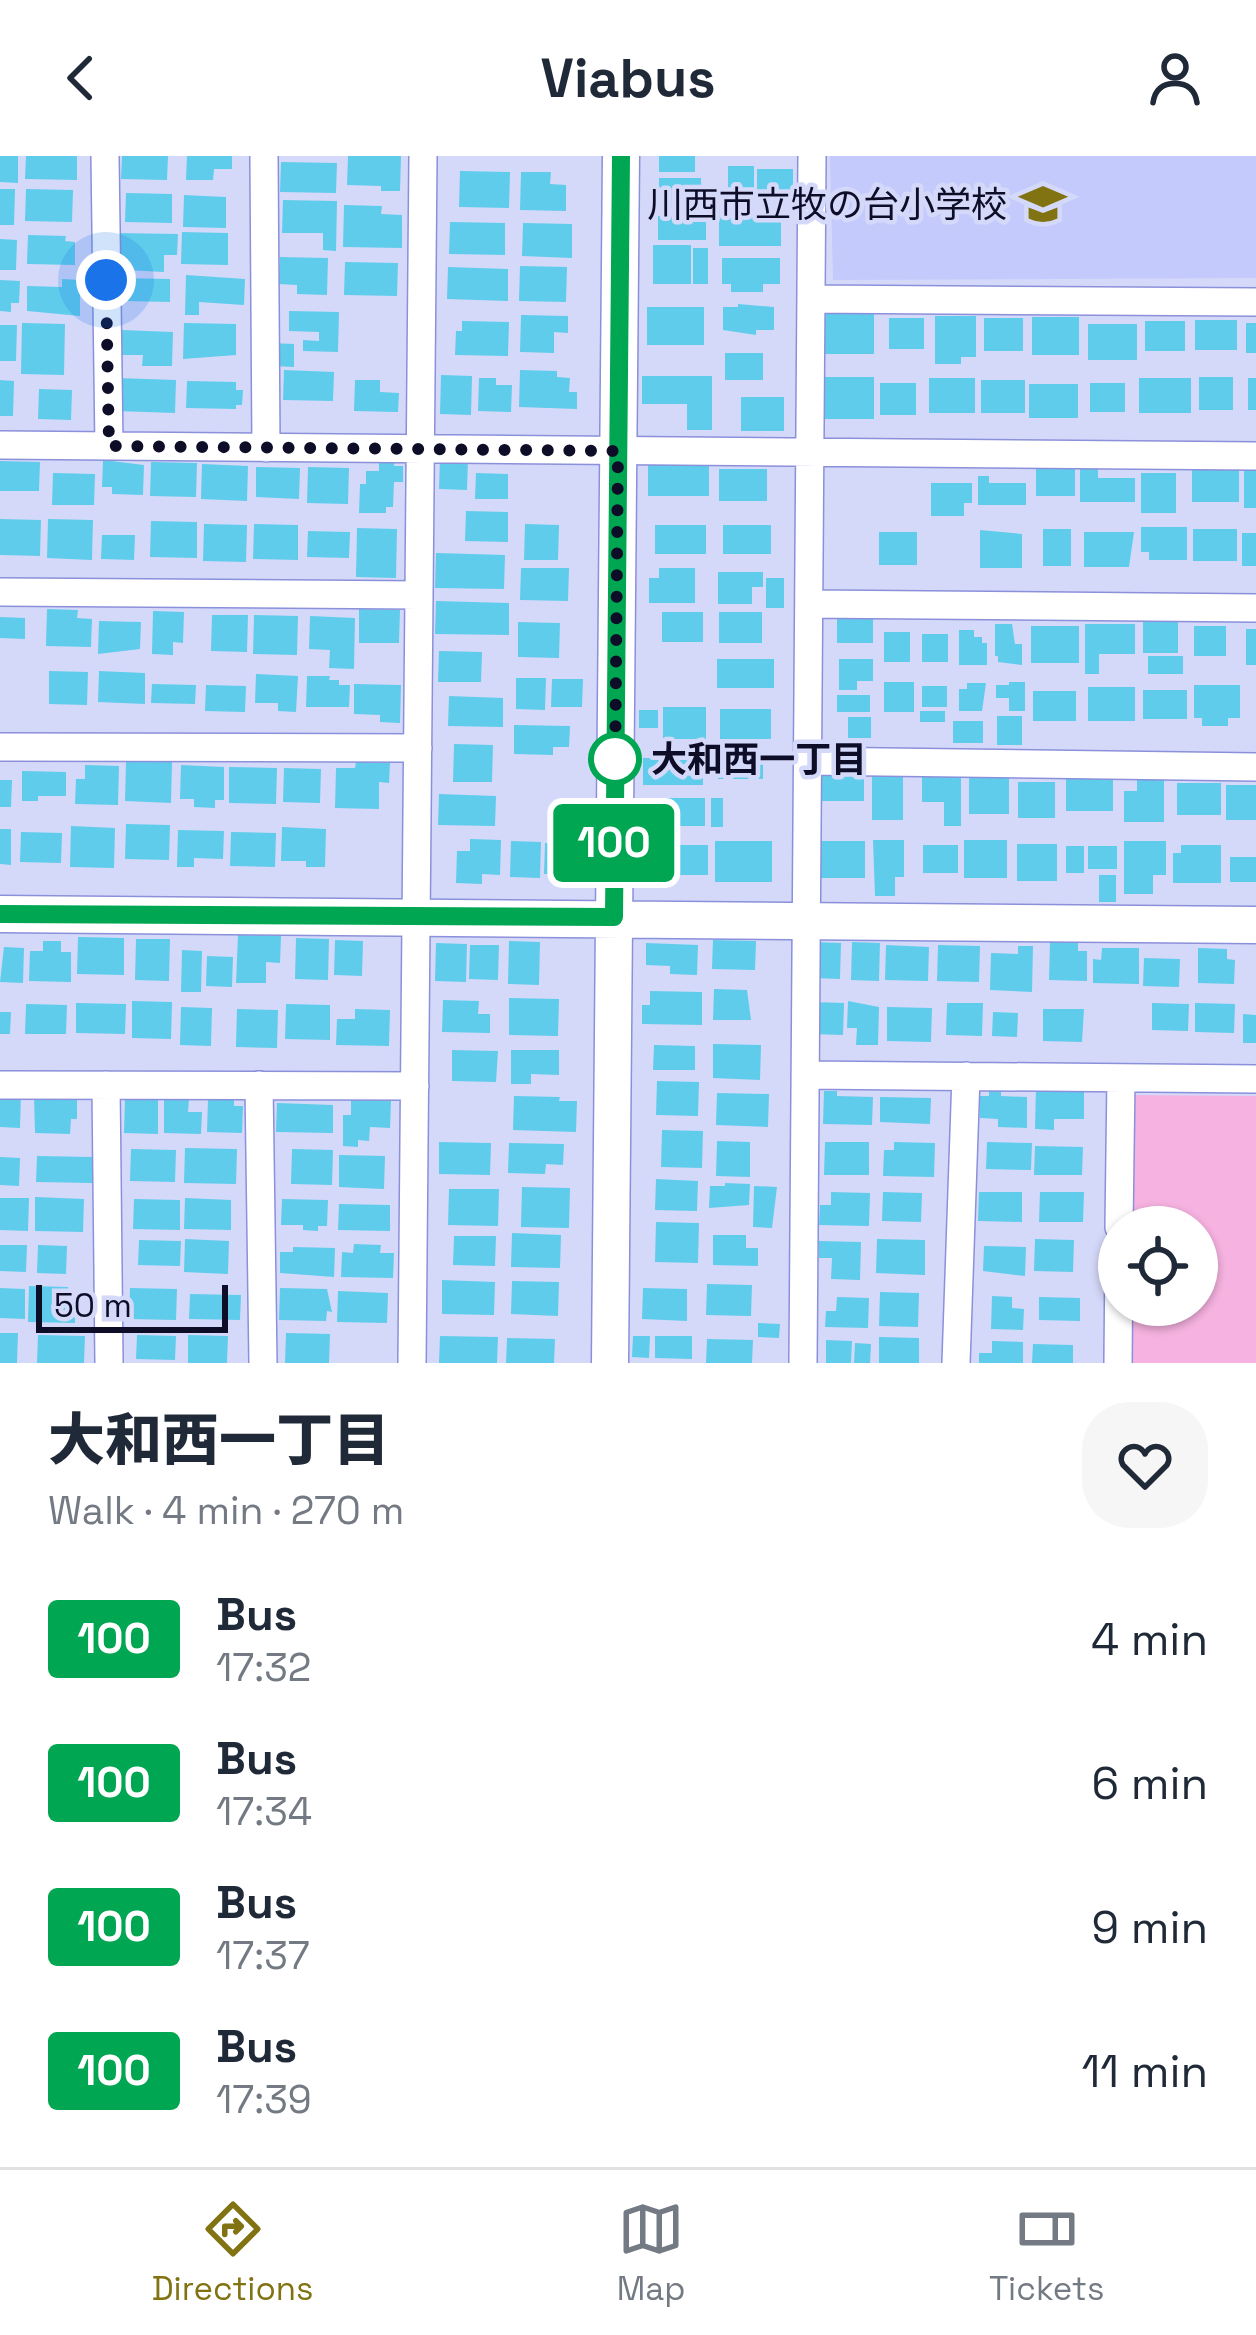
<!DOCTYPE html>
<meta charset="utf-8">
<style>
:root{--surface:#fff;--page:#f6f6f7;--text:#1f2937;--muted:#747a83;--line:#e0e1e3;--accent:#817212}
body{margin:0;font-family:"Space Grotesk","Noto Sans JP",sans-serif;background:var(--page);color:var(--text);height:100vh;display:flex;flex-direction:column;font-size:45px;white-space:nowrap}
*{box-sizing:border-box;margin:0}
p{font-size:39px;color:var(--muted)}
.icon{flex:none;width:66px;height:66px;fill:none;stroke:currentColor;stroke-width:2;stroke-linecap:round;stroke-linejoin:round}
.map{position:relative;height:1207px;overflow:hidden}
.sheet{display:flex;flex-direction:column;background:var(--surface);flex:1}
.sheet>*{flex:none}
.badge{padding:0 24px;border-radius:9px;font-size:42px;line-height:78px}
.buttons{position:absolute;left:1098px;top:1050px;display:grid;gap:24px}
.buttons a{display:grid;place-items:center;width:120px;height:120px;border-radius:50%;background:var(--surface);box-shadow:0 3px 9px #0004;font-size:60px}
.scale{position:absolute;left:36px;bottom:30px;width:192px;box-sizing:border-box;padding-left:12px;border:6px solid #0d0d28;border-top:0;font-size:33px;line-height:42px;white-space:nowrap;color:#0d0d28;-webkit-text-stroke:9px #d5d9f9;paint-order:stroke}
.you{position:absolute;width:60px;height:60px;margin:-30px;border:9px solid #fff;border-radius:50%;background:#1a73e8;box-shadow:0 0 0 18px #1a73e833}
.map>.badge{position:absolute;translate:-50% -50%;box-shadow:0 0 0 6px #fff}
.round{display:grid;place-items:center;flex:none;width:126px;height:126px;border-radius:48px;background:var(--page)}
.summary{display:flex;align-items:center;justify-content:space-between;height:204px;padding:0 48px}
h1{font-size:57px;font-weight:800;line-height:90px}
ul{padding:0;list-style:none}
li{display:flex;align-items:center;gap:36px;height:144px;padding:0 48px}
li div{flex:1}
li b{display:block;font-size:45px}
li em{font-style:normal}
li .badge{min-width:132px;font-weight:700;text-align:center}
header{display:flex;justify-content:space-between;align-items:center;height:156px;padding:0 48px;background:var(--surface);font-size:54px;font-weight:800}
.menu{display:flex;justify-content:space-around;align-items:center;height:168px;border-top:3px solid var(--line);background:var(--surface);font-size:33px;color:var(--muted)}
.menu a{display:grid;justify-items:center;gap:6px}
.menu .on{color:var(--accent)}
.map>svg:first-child{display:block}
.built{fill:#c5cafd}
.green{fill:#f6b2e0}
.building{fill:#5fcceb}
.lines{fill:none;stroke-linecap:round;stroke-linejoin:round}
.street-casing{stroke:#8b90da;stroke-width:30}
.secondary-casing{stroke:#8b90da;stroke-width:39}
.street{stroke:#fff;stroke-width:27}
.secondary{stroke:#fff;stroke-width:36}
.line-casing{stroke:#fff;stroke-width:27}
.line{stroke:#00a651;stroke-width:18}
.walk{stroke:#0d0d28;stroke-width:12;stroke-dasharray:0 21.6}
.stop-dot{fill:#fff;stroke:#00a651;stroke-width:6}
.labels{text-anchor:middle;stroke-width:9;stroke-linejoin:round;paint-order:stroke}
.poi-label{font-size:36px;fill:#0d0d28;stroke:#d5d9f9;text-anchor:end}
.stop-label{font-size:36px;font-weight:bold;fill:#0d0d28;stroke:#d5d9f9;text-anchor:start}
</style>
<header><svg class="icon" aria-label="back" viewBox="0 0 24 24"><path d="M15 5l-7 7 7 7"/></svg>Viabus<svg class="icon" aria-label="person" viewBox="0 0 24 24"><circle cx="12" cy="8" r="4"/><path d="M4 21q1-7 8-7t8 7"/></svg></header>
<div class="map">
<svg width="1256" height="1207" viewBox="0 0 1256 1207">
<rect width="100%" height="100%" fill="#d5d9f9"/>
<!-- built -->
<path class="built" d="M830 0H1256V122L833 124Z"/>
<!-- green -->
<path class="green" d="M1124 939 1256 940V1207H1123V1149H1197V1071H1123Z"/>
<!-- building -->
<path class="building" d="M0 0H18V27L0 26Z
M26 0H77V24L25 23Z
M122 0H168L167 24 121 23Z
M187 0H232V13H214L213 24H186Z
M348 0H401L400 35H381V30L347 29Z
M659 0H695V16H659Z
M281 6 337 7 336 37 280 36Z
M728 10H754V46H728Z
M757 13H793V36H757Z
M460 15 510 16 509 52 459 51Z
M521 16H551L550 28 566 29V55L520 54Z
M659 22H701V51H659Z
M0 33H15L14 69H0Z
M26 33 73 34 72 66 25 65Z
M126 37 172 38V67L125 66Z
M184 39 226 41V72L183 71Z
M283 44 337 45 336 95 323 94V77H282Z
M344 49 382 50 381 58 402 59V92L343 91Z
M719 53H753V63H781V90H719Z
M658 60H706V84H658Z
M450 66 505 67V99L449 98Z
M523 67 572 68V102L522 100Z
M182 76 228 77V109L181 108Z
M115 77 178 78 177 99H164V116L125 114V105H115Z
M28 79 66 80 65 85 75 86V109L27 108Z
M0 83 17 84 16 114H0Z
M653 89H691V128H653Z
M693 92H708V128H693Z
M280 101 328 102 327 139 297 138V129L279 128Z
M722 102H780V128H763V136H731V128H722Z
M345 106 398 107 397 140 344 139Z
M520 110 567 111 566 146 519 145Z
M448 111 508 113V145L447 143Z
M186 119 245 123 244 149 199 146V159H185Z
M121 122 170 123V146L121 145Z
M62 123 80 124V160L27 155V130L62 131Z
M0 124 20 125 19 147H11V156L0 155Z
M738 148 774 151V174H756V179L723 174V151H738Z
M647 151H704V189H647Z
M289 155 339 156 338 196 303 195V184L319 185V176L289 175Z
M824 157H874V198H824Z
M521 159 568 160V177L554 176V197L520 196Z
M935 160H976V201H961V208H935Z
M1032 161H1079V199H1032Z
M889 162H924V193H889Z
M984 162H1023V195H984Z
M1195 164H1237V194H1195Z
M462 165 509 166 508 200 455 199 456 175H462Z
M1145 165H1185V195H1145Z
M22 167 65 168 64 219 21 218Z
M184 167 236 168V199L183 203Z
M1246 167H1256V197H1246Z
M1088 168H1137V204H1088Z
M0 169H17L16 205H0Z
M122 174 173 176 172 210H142L143 199H121Z
M271 187 294 188V211L270 210Z
M725 197H763V224H725Z
M284 214 334 216 333 245 283 244Z
M520 214 557 215V221L570 222 569 236H577V253L519 251Z
M441 219 472 220 471 259 440 258Z
M642 220H712V274H687V248H642Z
M823 221H874V263H823Z
M1199 221H1233V254H1199Z
M117 222 176 224 175 257 116 255Z
M479 222H496V229H512L511 256 478 255Z
M929 222H975V257H929Z
M1139 222H1191V257H1139Z
M1248 222H1256V254H1248Z
M0 224 14 225 13 260H0Z
M355 224H380V236L399 237 398 256 354 255Z
M981 224H1025V257H981Z
M187 225 236 226V234H243L242 249H236V253L186 252Z
M880 227H916V259H880Z
M1090 227H1125V256H1090Z
M1029 228H1078V262H1029Z
M39 233 72 234 71 264 38 263Z
M741 241H784V275H741Z
M379 300 395 301 394 310H403V326H394L393 351H386V357H359L360 328H366V315H379Z
M440 301 468 302 467 334 439 333Z
M103 304 144 309 143 339 112 338V331H102Z
M0 305 40 306 39 335H0Z
M151 306 197 307 196 341 150 340Z
M648 306H709V340H648Z
M202 308 248 310 247 345 201 343Z
M1036 310H1075V340H1036Z
M256 311 300 312 299 343 256 341Z
M308 311 349 312 348 348 307 347Z
M719 313H767V345H719Z
M1080 313H1098V322H1135V346H1080Z
M1244 313H1256V352H1244Z
M1192 314H1239V346H1192Z
M53 317 95 318 94 349H52Z
M476 317 508 318V343H475Z
M1141 317H1176V357H1141Z
M978 320H989V327H1026V349H978Z
M931 327H972V347H964V360H931Z
M466 355 508 356V386L465 385Z
M0 363 41 364 40 400 0 399Z
M48 363 93 364 92 404 47 402Z
M151 365 197 366V402L150 401Z
M204 368 247 369 246 406 203 405Z
M254 368 298 369V404L253 403Z
M525 368 559 369 558 404H524Z
M655 369H706V398H655Z
M723 369H771V398H723Z
M1141 371H1187V404H1149V396H1141Z
M357 372 397 373 396 422 356 421Z
M1043 373H1071V410H1043Z
M1193 373H1237V405H1193Z
M980 374 1022 378V412H980Z
M308 375 350 376 349 402 307 401Z
M879 376H917V409H879Z
M1084 376H1134L1129 411H1084Z
M1242 377H1256V410H1242Z
M102 379H135L134 404 101 403Z
M436 397 505 399 504 433 435 432Z
M521 412H569L568 445 520 444Z
M659 412H695V447H649V422H659Z
M718 416H763V431H752V448H718Z
M766 422H784V452H766Z
M436 445 509 447V479L435 478Z
M47 453 78 454 77 462 92 463 91 491 46 490Z
M359 453 400 454 399 487H359Z
M153 455 184 456 183 487 173 486V499L152 498Z
M662 456H703V486H662Z
M719 456H762V487H719Z
M212 459H248L247 496 211 495Z
M254 459 298 460 297 499 253 498Z
M837 459H873V487H837Z
M1143 459H1178V497H1143Z
M310 460 355 462 354 513 329 512 330 494 309 493Z
M0 461 25 462V483L0 482Z
M99 465 141 466 140 493 98 498Z
M518 466 560 467 559 502 518 501Z
M995 468H1012L1015 488H1022V509L998 506V500H995Z
M1085 468H1135V498H1099V518H1085Z
M1031 470H1079V507H1031Z
M1194 470H1226V500H1194Z
M1246 473H1256V509H1246Z
M959 474H974V481H982V487H987V509H959Z
M884 476H910V506H884Z
M922 478H948V506H922Z
M439 495 482 496 481 526H438Z
M1148 500H1183V518H1148Z
M717 503H774V532H717Z
M839 503H873V525H857V534H839Z
M49 515 88 516 87 549 49 548Z
M99 515 145 517V548L98 546Z
M256 518 298 520 296 556 278 555V547H255Z
M307 520H330L329 524H339V529H350L349 551H306Z
M516 522H546L545 554 516 553Z
M552 523H583L582 551H551Z
M884 526H914V556H884Z
M1009 526H1025V555H1009V542H996V529H1009Z
M967 527H986L982 555H959V533H967Z
M152 528 196 529 195 548 151 547Z
M354 528 401 529 400 567 380 566V559L354 558Z
M206 529 246 530 245 556 205 555Z
M1194 529H1240V562H1228V570H1202V562H1194Z
M922 530H947V551H922Z
M1088 531H1135V565H1088Z
M1143 534H1187V563H1143Z
M1033 535H1076V565H1033Z
M837 539H870V556H837Z
M449 540 503 542V571L448 570Z
M663 551H706V583H663Z
M720 553H771V583H720Z
M639 554H658V572H639Z
M920 555H945V566H920Z
M997 560H1022V589H997Z
M848 561H871V582H848Z
M953 565H983V587H953Z
M514 569 570 570 569 591H553V599L514 598Z
M454 588 493 589 492 626H453Z
M677 595H703V629H643V602H677Z
M718 596H763V623H718Z
M126 606H172L171 647 125 645Z
M356 606 390 607 389 627 379 626V653L335 652 336 612H355Z
M85 609 119 610 118 649 75 648 76 623H85Z
M181 609 224 611V644H215V652L194 651V643H180Z
M229 611 277 612 276 648 229 647Z
M284 612 321 613 320 647 283 646Z
M818 614H864V645H818Z
M22 615 66 616V640H38V645H22Z
M922 617H961V670H944V646H922Z
M872 619H903V664H872Z
M969 620H1009V658H969Z
M1066 623H1113V655H1066Z
M1137 623H1164V666H1124V635H1137Z
M0 624H12L11 651H0Z
M1018 626H1055V662H1018Z
M1177 627H1221V659H1177Z
M1226 629H1256V664H1226Z
M439 638 496 640 495 670 438 669Z
M662 642H705V670H662Z
M711 642H723V671H711Z
M126 668 170 669 169 704 125 703Z
M71 670 115 672 114 712 70 711Z
M282 671 326 673 325 711H306V705H281Z
M0 673H11V709L0 708Z
M178 674 224 675 223 703 194 702V711H177Z
M21 676 62 677 61 707 20 706Z
M231 676 276 677 275 711 230 710Z
M470 683 501 684 500 719 482 718V728L456 727 457 695H470Z
M873 684H904V721H895V740H875Z
M964 684H1007V722H964Z
M511 685 541 686 540 722 510 721Z
M715 685H772V726H715Z
M815 685H865V722H815Z
M1124 685H1166V719H1153V738H1124Z
M545 687 581 688V719L544 718Z
M1017 688H1057V725H1017Z
M639 689H708V719H639Z
M923 689H958V717H923Z
M1181 689H1221V727H1173V697H1181Z
M1066 690H1084V717H1066Z
M1088 690H1117V713H1088Z
M1230 701H1256V726H1230Z
M1099 719H1116V746H1099Z
M238 779 281 780 280 807 266 806V827H236Z
M78 781 124 782V819L77 818Z
M296 782 329 783 328 824 295 823Z
M136 783H170L169 825 135 824Z
M335 784 363 785 362 820 334 819Z
M713 784 756 785 755 814 712 813Z
M43 785H61V796H71V826L29 825 30 795H43Z
M509 785 540 786 539 829 508 828Z
M813 786 841 787 840 823 812 822Z
M852 786 880 787 879 825 851 824Z
M1050 786H1078V795H1087V825L1049 824Z
M436 787 467 788 466 826 435 825Z
M646 787 698 789 697 819 670 818V810L646 809Z
M470 789H499L498 824 469 823Z
M886 789 929 791 928 825 885 824Z
M938 789 980 790 979 826 937 825Z
M1018 790H1033L1032 836 990 834 991 797 1018 798Z
M4 791 24 792 23 827 0 826Z
M1102 792H1139V828L1093 827V803L1101 804Z
M1198 792 1227 793V803L1235 804 1234 828 1198 827Z
M182 794 202 795 201 836H181Z
M207 800 233 801 232 831 206 830Z
M1144 802 1180 803 1179 831 1143 830Z
M714 833 747 834 751 864H713Z
M650 835 702 836V869L642 868V849H650Z
M509 842 559 843 558 880 509 879Z
M443 844 479 845 478 858H490V877L442 876Z
M132 845 172 846 171 883 132 882Z
M848 845 879 851 878 889H856L857 872H847Z
M812 846 844 847 843 879 811 878Z
M76 847 126 848 125 878 76 877Z
M947 847H983L982 880 946 879Z
M1152 847 1189 848 1188 875 1152 874Z
M1195 847 1235 848 1234 877 1195 876Z
M26 848 67 849 66 878H25Z
M286 848 330 849V884L285 883Z
M181 851 212 852 211 890 180 889Z
M887 851 932 852 931 886 887 885Z
M237 853 278 854 277 892 236 891Z
M355 853 390 854 389 890 336 889 337 863H355Z
M1043 853H1084L1082 886 1043 885Z
M0 856H11L10 878H0Z
M993 856 1018 857 1017 881 992 880Z
M1243 858 1256 859V887H1243Z
M713 888 761 889 760 924 713 922Z
M654 889 695 890V914H653Z
M452 894 498 895 496 926 452 925Z
M511 894H559V919L531 918V928H511Z
M657 925 699 926 698 960 656 959Z
M1036 930 1084 931V963H1054V974L1035 973Z
M989 933H1001V940L1027 941V972L998 971V963L980 962V940H989Z
M824 935H837V940L873 941 872 969 823 968Z
M0 936 21 937 20 972 0 971Z
M717 937 769 938 768 971 716 969Z
M34 939H77V963H71L70 978 35 977Z
M514 940 560 941 559 945H577L576 976 513 974Z
M125 941 158 942V978L124 977Z
M880 941 931 942 930 968 880 966Z
M164 943H189L188 956H202L201 978 164 977Z
M208 943H234V950H243L242 977 207 976Z
M351 944 391 945 390 972 370 971 369 985 358 984V991L343 990V959H351Z
M277 947 333 949V977L276 976Z
M662 974 703 975 702 1012 661 1011Z
M717 985 750 986V1021L716 1020Z
M439 986 491 987 490 1019 439 1018Z
M825 986H869V1019H824Z
M894 986 935 987 934 1021 883 1020 884 994H894Z
M987 986 1032 987 1031 1014 986 1013Z
M509 987 564 988 563 1009 546 1008 545 1018 508 1017Z
M1035 990 1083 991 1082 1019H1034Z
M185 992 237 993 236 1028 184 1027Z
M131 993 176 994 175 1026 130 1025Z
M292 993 333 994 332 1029 291 1028Z
M339 999 385 1000 384 1033 339 1031Z
M37 1000 93 1001 92 1027 36 1026Z
M0 1001 20 1002 19 1030 0 1029Z
M656 1023 698 1025 697 1055 655 1054Z
M725 1027 750 1028 749 1049 709 1052 710 1030H725Z
M754 1030 777 1031 772 1072 753 1071Z
M522 1031 570 1032 569 1072 521 1071Z
M449 1033H499L498 1070 448 1069Z
M831 1036 870 1037 869 1070 819 1069 820 1049H831Z
M883 1036 922 1037 921 1066 882 1065Z
M979 1036H1022V1066L978 1065Z
M1040 1036H1084L1083 1066H1039Z
M35 1041 84 1043 83 1076 35 1075Z
M0 1042H29L28 1075 0 1074Z
M185 1042 231 1044V1074L184 1073Z
M134 1043 180 1044V1074L133 1073Z
M282 1043 328 1044 327 1070H318V1075L303 1074V1069H281Z
M339 1048 390 1049V1075L338 1074Z
M656 1066 699 1067 698 1107 655 1106Z
M512 1077 561 1079 560 1112 511 1111Z
M713 1079H746V1092H758V1110L713 1109Z
M454 1080H496L495 1110 453 1109Z
M185 1083 229 1085 228 1118 184 1116Z
M877 1083 925 1084V1119L876 1117Z
M1035 1083 1074 1084 1073 1116 1034 1115Z
M139 1084 181 1085 180 1110 138 1109Z
M819 1085 861 1086 860 1124 831 1123 832 1102H819Z
M354 1088 381 1089 380 1097H394L393 1122 341 1121 342 1096 353 1097Z
M0 1089H27L26 1116 0 1115Z
M38 1089 67 1090 66 1118 37 1117Z
M984 1090 1026 1091 1025 1120 983 1115Z
M293 1091 335 1092 334 1121 280 1117V1096H293Z
M442 1124 495 1126 494 1159 442 1158Z
M512 1125 559 1126 558 1160 511 1158Z
M707 1128 752 1129 751 1160 706 1159Z
M29 1130 68 1131V1142H75V1167L28 1166Z
M0 1132 25 1133V1163L0 1162Z
M130 1132 177 1133 176 1164 129 1163Z
M280 1132 327 1133 332 1156 327 1155 326 1165 279 1164Z
M643 1132 687 1133V1165L642 1163Z
M338 1135 388 1137 387 1167 337 1166Z
M880 1136 919 1137 918 1171 879 1170Z
M190 1138 241 1139 240 1164 189 1163Z
M992 1140 1012 1141V1152L1024 1153 1023 1174 991 1173Z
M837 1141 869 1142 868 1172 825 1171 826 1155H836Z
M1039 1141 1080 1142V1165L1039 1164Z
M758 1167 780 1168 779 1182 758 1181Z
M0 1177H18L17 1207H0Z
M286 1177 330 1178 329 1207H285Z
M38 1179 85 1180 84 1207H37Z
M137 1179 176 1180 175 1204 136 1203Z
M188 1179 228 1180 227 1207H188Z
M440 1180 498 1181 497 1207H439Z
M633 1180H650L649 1202 632 1201Z
M655 1180H692V1203L655 1202Z
M879 1181 919 1182V1207H879Z
M507 1182 555 1183 554 1207H506Z
M707 1183 753 1184 752 1207H706Z
M826 1184 852 1185 851 1207H826Z
M992 1185 1023 1186V1207H979V1197H992Z
M855 1187 871 1188 870 1207H854Z
M1033 1188 1073 1189V1207H1032Z"/>
<g class="lines">
<!-- street casing -->
<g class="street-casing">
<path id="street" d="M105 0 109 290
M264 0 266 292
M811 143 1256 146
M0 289 1256 300
M0 436 419 439
M809 448 1256 452
M0 591 418 592
M807 605 1256 611
M805 919 1256 923
M0 929 415 930
M106 929 109 1207
M259 929 263 1207
M1119 1071 1121 922
M412 1207 423 0
M803 1207 812 0
M956 1207 966 920
M1118 1207 1119 1095"/>
</g>
<!-- secondary casing -->
<g class="secondary-casing">
<path id="secondary" d="M0 758 1256 769
M610 1207 621 0"/>
</g>
<!-- street -->
<use href="#street" class="street"/>
<!-- secondary -->
<use href="#secondary" class="secondary"/>
</g>
<g class="lines">
<!-- line casing -->
<g class="line-casing">
<path id="line" d="M0 758 614 761 621 0"/>
</g>
<!-- line -->
<use href="#line" class="line"/>
<!-- walk -->
<path class="walk" d="M106 124 109 290 618 295 615 621V603"/>
</g>
<!-- icons -->
<defs>
<g id="school-bare" transform="scale(3.6)"><path d="M0-5L7-2L0 1L-7-2ZM-4 1L0 2.5L4 1V4Q0 6-4 4Z" fill="#817212" stroke="#d5d9f9" stroke-width="2.5" paint-order="stroke"/></g>
</defs>
<g fill-rule="evenodd">
<use href="#school-bare" x="1043" y="48"/>
</g>
<!-- markers -->
<circle class="stop-dot" cx="615" cy="603" r="24"/>
<g class="labels">
<!-- poi labels -->
<g class="poi-label">
<text x="1007" y="61">川西市立牧の台小学校</text>
</g>
<!-- stop labels -->
<g class="stop-label">
<text x="651" y="616">大和西一丁目</text>
</g>
</g>
</svg>
<div class="buttons">
<a><svg class="icon" aria-label="locate" viewBox="0 0 24 24"><circle cx="12" cy="12" r="6"/><path d="M12 2v4M12 18v4M2 12h4M18 12h4"/></svg></a>
</div>
<div class="scale">50 m</div>
<div class="you" style="left:106px;top:124px"></div>
<b class="badge" style="left:614px;top:687px;background:#00a651;color:#fff">100</b>
</div>
<section class="sheet">
<div class="summary"><div><h1>大和西一丁目</h1><p>Walk · 4 min · 270 m</p></div><a class="round"><svg class="icon" aria-label="heart" viewBox="0 0 24 24"><path d="M12 20l-8-8c-3-5 5-10 8-4 3-6 11-1 8 4z"/></svg></a></div>
<ul>
<li><span class="badge" style="background:#00a651;color:#fff">100</span><div><b>Bus</b><p>17:32</p></div><em>4 min</em></li>
<li><span class="badge" style="background:#00a651;color:#fff">100</span><div><b>Bus</b><p>17:34</p></div><em>6 min</em></li>
<li><span class="badge" style="background:#00a651;color:#fff">100</span><div><b>Bus</b><p>17:37</p></div><em>9 min</em></li>
<li><span class="badge" style="background:#00a651;color:#fff">100</span><div><b>Bus</b><p>17:39</p></div><em>11 min</em></li>
</ul>
</section>
<nav class="menu">
<a class="on"><svg class="icon" aria-label="directions" viewBox="0 0 24 24"><path d="M12 3l9 9-9 9-9-9zM9 14v-3h6M13 9l2 2-2 2"/></svg>Directions</a>
<a><svg class="icon" aria-label="map" viewBox="0 0 24 24"><path d="M3 6l6-2 6 2 6-2v14l-6 2-6-2-6 2zM9 4v14M15 6v14"/></svg>Map</a>
<a><svg class="icon" aria-label="tickets" viewBox="0 0 24 24"><path d="M3 7h18v10H3zM15 7v10"/></svg>Tickets</a>
</nav>
